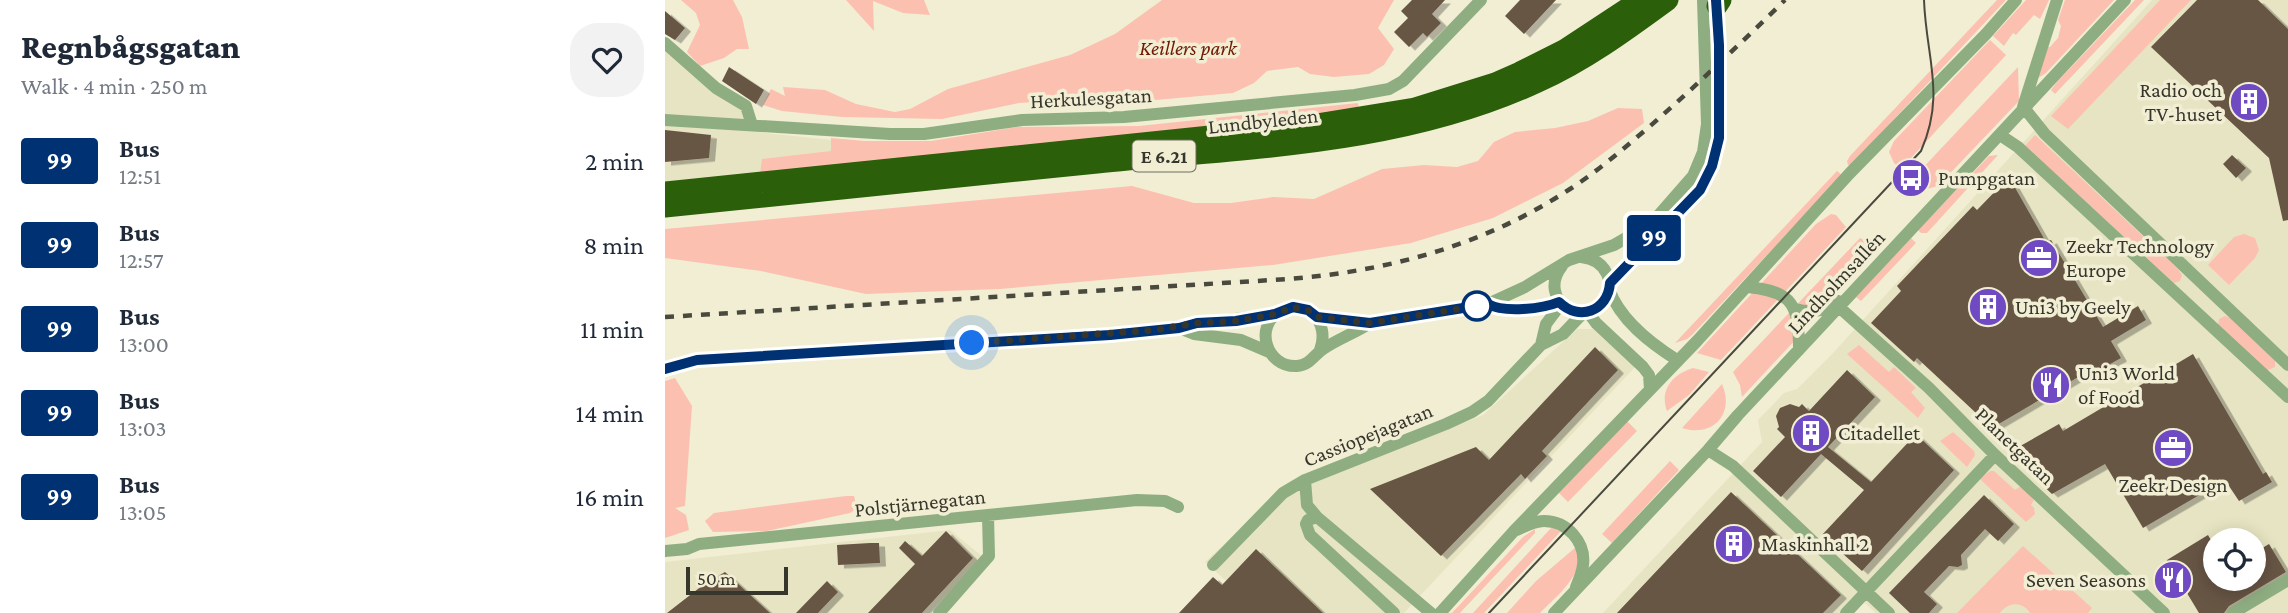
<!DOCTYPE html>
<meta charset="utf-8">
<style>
:root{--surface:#fff;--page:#f2f2f3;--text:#1f2937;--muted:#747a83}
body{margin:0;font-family:"Crimson Pro",serif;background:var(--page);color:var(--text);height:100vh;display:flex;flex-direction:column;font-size:26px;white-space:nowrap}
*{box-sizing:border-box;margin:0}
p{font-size:23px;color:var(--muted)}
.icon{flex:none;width:38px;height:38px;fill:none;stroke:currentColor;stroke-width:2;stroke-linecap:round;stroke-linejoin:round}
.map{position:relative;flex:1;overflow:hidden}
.side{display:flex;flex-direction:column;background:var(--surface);width:665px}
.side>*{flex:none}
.badge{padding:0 14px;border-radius:5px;font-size:24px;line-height:46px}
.controls{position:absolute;left:1538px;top:528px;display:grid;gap:14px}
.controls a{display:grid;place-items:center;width:63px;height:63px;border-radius:50%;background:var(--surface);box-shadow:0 4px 18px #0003;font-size:35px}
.scale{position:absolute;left:21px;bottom:18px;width:102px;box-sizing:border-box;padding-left:7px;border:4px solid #37362c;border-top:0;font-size:19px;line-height:24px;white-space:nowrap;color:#37362c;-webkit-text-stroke:5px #f1eed4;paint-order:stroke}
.you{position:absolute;width:35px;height:35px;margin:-18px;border:5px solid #fff;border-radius:50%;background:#1a73e8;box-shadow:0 0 0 10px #1a73e833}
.map>.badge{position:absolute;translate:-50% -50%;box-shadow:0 0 0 4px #fff}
.round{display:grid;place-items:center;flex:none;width:74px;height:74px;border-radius:28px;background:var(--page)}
.overview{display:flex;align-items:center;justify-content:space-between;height:119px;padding:0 21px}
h1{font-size:33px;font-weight:800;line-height:52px}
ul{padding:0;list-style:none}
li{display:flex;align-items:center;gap:21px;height:84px;padding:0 21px}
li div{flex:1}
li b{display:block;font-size:26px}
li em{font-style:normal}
li .badge{min-width:77px;font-weight:700;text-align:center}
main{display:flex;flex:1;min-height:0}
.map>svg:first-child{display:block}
.built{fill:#e7e4c3;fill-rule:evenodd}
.green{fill:#fcc0b0}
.building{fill:#675745;filter:url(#shadow)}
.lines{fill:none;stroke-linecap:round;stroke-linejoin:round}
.street{stroke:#8eae82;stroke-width:12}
.highway{stroke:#2b5f09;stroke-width:21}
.tram{stroke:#4a493d;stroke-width:2}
.rail{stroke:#4a493d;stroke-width:4.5;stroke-dasharray:9 9;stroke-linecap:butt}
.line-casing{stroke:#fff;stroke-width:16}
.line{stroke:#003273;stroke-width:10}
.walk{stroke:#37362c;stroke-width:7;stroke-dasharray:0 12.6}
.stop-dot{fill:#fff;stroke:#003273;stroke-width:3.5}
.labels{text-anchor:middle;stroke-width:7;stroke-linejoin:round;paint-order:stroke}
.shield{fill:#f1eed4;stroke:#6f6d5e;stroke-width:2}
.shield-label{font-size:19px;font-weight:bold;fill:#37362c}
.park-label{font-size:21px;font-style:italic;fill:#711800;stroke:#f1eed4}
.poi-label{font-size:21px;fill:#37362c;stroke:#f1eed4;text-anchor:start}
.street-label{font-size:21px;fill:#37362c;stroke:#f1eed4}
</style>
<main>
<section class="side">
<div class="overview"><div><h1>Regnbågsgatan</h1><p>Walk · 4 min · 250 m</p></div><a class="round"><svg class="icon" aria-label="heart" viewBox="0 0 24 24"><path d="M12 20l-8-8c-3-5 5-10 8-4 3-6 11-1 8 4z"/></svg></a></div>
<ul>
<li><span class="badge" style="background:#003273;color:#fff">99</span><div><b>Bus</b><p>12:51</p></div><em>2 min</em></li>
<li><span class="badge" style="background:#003273;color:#fff">99</span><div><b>Bus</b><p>12:57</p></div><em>8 min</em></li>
<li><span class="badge" style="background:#003273;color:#fff">99</span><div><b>Bus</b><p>13:00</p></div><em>11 min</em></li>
<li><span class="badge" style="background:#003273;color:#fff">99</span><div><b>Bus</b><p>13:03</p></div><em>14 min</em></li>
<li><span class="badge" style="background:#003273;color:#fff">99</span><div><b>Bus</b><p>13:05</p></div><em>16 min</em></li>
</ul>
</section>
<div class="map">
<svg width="1623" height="613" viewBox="0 0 1623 613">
<defs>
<filter id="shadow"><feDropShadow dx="6" dy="3.5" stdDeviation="0" flood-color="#0004"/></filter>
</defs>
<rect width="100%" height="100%" fill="#f1eed4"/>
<!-- built -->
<path class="built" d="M1487 0H1623V613H1211L1191 595 1174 613H938L1097 442 1093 420 1119 393 1132 389 1169 352ZM1550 541H1589V579H1550Z
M0 48 79 109 80 131 177 141 180 167 0 184Z
M912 329H928L970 367 739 613H597L540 562 609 499 818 415Z
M285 530 318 557 264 613H0V562Z"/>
<!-- green -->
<path class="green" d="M16 0H68L77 17 84 49H72L59 58 35 66 22 52 35 25 31 13Z
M181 0H259L265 15 238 13 208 1 209 31Z
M497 0H729L713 28 729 49 719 65 704 74 669 77 645 74 633 67 602 71 589 83 568 93 491 100 428 102 421 93 403 100 354 103 277 119 177 117 117 111 98 105 106 89 120 96 118 87 160 90 191 104 230 112 245 109 283 89 405 55 450 34Z
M1332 0H1341L1185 166 1183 165 1182 161 1185 156Z
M1361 0H1384L1375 19 1369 15 1351 35 1348 33 1339 46 1328 36Z
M1400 0H1449L1381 73 1373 78 1383 47H1385L1393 38 1396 26 1393 20Z
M1470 0H1479L1390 94 1386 90 1392 82Z
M1495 0H1526L1403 129 1386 116Z
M1325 40 1341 55 1247 157 1235 168 1229 163 1224 152 1229 141Z
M1353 67 1354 101 1273 186 1261 189 1255 185 1252 174Z
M693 103 694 110 95 174 97 159 166 151V138L200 141H266L352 127 474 126Z
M953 108 977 109 979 123 898 183 828 218 746 243 608 265 335 289 201 294 96 271 0 258V229L467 186 529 203H566L608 197 649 199 717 169 759 165 792 167 813 161 829 142 850 132 890 128 923 121Z
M1370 135 1513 269 1517 275 1515 281 1509 283 1360 146Z
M1333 155 1262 233H1256L1253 230 1324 156Z
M1172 171 1177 175 1027 335 1022 339 1010 343Z
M1166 214 1171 215 1181 227 1056 360 1032 353 1151 224Z
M1579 234 1590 238 1594 250 1590 258 1564 285 1543 265 1569 237Z
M1195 238C1208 243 1207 254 1201 264L1077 397 1075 385 1068 372Z
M1246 238 1251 243 1196 301 1191 297Z
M1560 316 1566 318 1610 360V367L1601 371 1553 326 1554 319Z
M1194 345 1224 372 1229 367 1251 388 1246 392 1260 408 1253 418 1182 354Z
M1028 368 1044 372 1024 395 1002 411C994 390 1008 374 1028 368Z
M10 378 27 406 20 506 10 508 21 515 24 530 0 538V381Z
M1057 384C1070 414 1048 438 1017 428Z
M961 420 972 431 903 502 893 492Z
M1288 432 1309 451 1310 455 1302 467 1275 441Z
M1005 461 1014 470 947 543 937 534Z
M1325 471H1329L1350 490 1356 486 1369 500 1366 505 1369 508 1370 514 1361 522 1316 480 1315 478Z
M181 496H189L192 508 185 513 102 531 48 532 40 521 49 513Z
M886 528 896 531 819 613H808Z
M870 529V533L795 613H787L858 537Z
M1358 546 1427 608 1423 613H1365C1357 601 1343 602 1335 613H1292Z
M911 547C922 574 891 596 875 613H842L871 581Z"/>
<!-- building -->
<path class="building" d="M747 0H780L767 14 776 23 762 37 758 33 744 47 729 32 743 18 736 11Z
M855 0H891L859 34 840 16Z
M1532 0H1593L1623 29V220L1618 221 1604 158 1486 47Z
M0 11 20 28 10 40 0 34Z
M64 67 99 90 91 104 57 81Z
M0 130 46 135 44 158 0 162Z
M1567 155 1581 168 1571 178 1558 164Z
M1344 177 1381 242 1386 240 1438 327 1473 306 1481 320 1446 341 1456 358 1422 377 1420 373 1332 425 1315 409 1311 413 1252 358 1249 362 1206 323 1236 291 1232 286 1308 206 1312 210Z
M930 347 953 370 877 451 882 456 860 479 856 474 776 556 705 489 811 447 824 460Z
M1528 354 1598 474 1601 472 1607 482 1574 501 1560 480 1478 528 1440 464 1387 494 1343 453 1394 424 1398 431Z
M1182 370 1210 397 1163 447 1206 482 1251 434 1289 470 1197 571 1157 535 1199 490 1156 454 1116 497 1088 471 1120 437 1112 429 1114 427 1111 416 1115 408 1125 404 1134 407 1137 404 1144 411Z
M1066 492 1176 595 1158 613H952Z
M1319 495 1349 524 1333 541 1320 529 1296 555 1297 565 1293 567 1284 566 1259 592 1272 604 1264 613H1245L1224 593Z
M281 531 308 558 257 613H203L250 564 234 548 240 541 257 556Z
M1543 535 1550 547V579H1589V553L1604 544 1621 572 1564 606 1559 613H1534L1502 560Z
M205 543H214L215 563 173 565 172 545Z
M591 549 658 613H514L548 577 557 585Z
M60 572 105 613H2L38 585Z
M162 581 173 592 153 613H131Z"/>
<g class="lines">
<!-- street -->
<path class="street" d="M0 43 51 88 81 106 87 125
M1358 107 1392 0
M1360 109 1380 134 1623 365
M0 120 225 134H259L357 120 459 117 690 95 724 89 738 81 816 0
M1335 135 1353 147 1623 397
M897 266C871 299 919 332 940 300 945 292 946 282 942 274 937 263 927 258 916 257
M945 283 1035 190 1047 166 1054 138 1051 2
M1082 287C1129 291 1134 306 1134 350
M944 289C955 320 985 343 1012 360
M823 304C839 313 878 309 894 301
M1174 307 1264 388 1330 455 1499 613
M1130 309C1148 314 1158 311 1173 301
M923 312 931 323 978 367 984 375 985 389
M652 317 705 323 823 304 860 287 904 260 949 245 980 227 993 216 1028 176 1038 152 1042 124 1038 0
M514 328 529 334 576 340 604 352
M876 345 881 324 896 304
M655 350C665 324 644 296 616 311 588 325 601 368 632 366 645 365 649 355 658 349 673 339 690 333 705 323
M0 369 32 360 445 335 610 314
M1043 450 1068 466 1224 613
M640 480 642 505 652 517 766 613
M652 517 643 520 641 524 645 535 729 613
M852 530C860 526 870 521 879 521 902 521 921 542 918 565 917 573 914 580 911 587
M0 551 22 549 34 544 472 500 500 501 513 507
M548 565 618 493 640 480 781 424 807 412 823 401 876 345 898 334 918 313
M274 613 324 556 323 516
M775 613 849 531 1032 341 1185 173 1321 34 1351 0
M889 613 1043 450 1073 415 1460 0
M1181 613 1330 455
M1568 613 1623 580"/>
<!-- highway -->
<path class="highway" d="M1052 6 1056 0
M0 192 633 127 750 108 830 83 855 72 899 50 975 0
M0 207C144 193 288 178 432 163 580 148 736 146 873 82 920 61 962 30 1003 0"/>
<!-- tram -->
<path class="tram" d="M824 613 1256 151C1281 94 1261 58 1259 0"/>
<!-- rail -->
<path class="rail" d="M0 317 624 279C724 271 820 245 905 189 933 171 958 149 984 127 1031 86 1076 43 1120 0"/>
</g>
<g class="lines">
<!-- line casing -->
<g class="line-casing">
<path id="line" d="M0 369 32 360 445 335 514 328 532 323 571 321 610 314 628 307 643 310 652 317 705 323 823 304C839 313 877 309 894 302 914 322 943 311 945 283L1035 190 1047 166 1054 138V45L1051 0"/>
</g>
<!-- line -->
<use href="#line" class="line"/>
<!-- walk -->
<path class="walk" d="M307 343 491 330 532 323 571 321 610 314 628 307 643 310 652 317 705 323 812 306"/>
</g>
<!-- icons -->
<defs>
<g id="building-disc" transform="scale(2.0125)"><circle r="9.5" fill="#6f4ac3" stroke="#f1eed4"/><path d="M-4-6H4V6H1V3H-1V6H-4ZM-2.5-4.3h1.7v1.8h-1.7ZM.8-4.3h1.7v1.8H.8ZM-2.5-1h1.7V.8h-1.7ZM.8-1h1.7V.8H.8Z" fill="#fff"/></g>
<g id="bus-disc" transform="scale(2.0125)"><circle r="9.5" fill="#6f4ac3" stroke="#f1eed4"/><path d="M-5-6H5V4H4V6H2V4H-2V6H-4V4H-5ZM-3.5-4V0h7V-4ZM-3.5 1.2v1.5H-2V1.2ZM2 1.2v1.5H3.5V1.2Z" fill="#fff"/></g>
<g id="office-disc" transform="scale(2.0125)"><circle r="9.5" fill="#6f4ac3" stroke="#f1eed4"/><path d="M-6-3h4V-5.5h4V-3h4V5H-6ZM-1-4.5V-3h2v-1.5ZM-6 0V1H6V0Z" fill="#fff"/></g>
<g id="restaurant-disc" transform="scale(2.0125)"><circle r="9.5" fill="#6f4ac3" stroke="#f1eed4"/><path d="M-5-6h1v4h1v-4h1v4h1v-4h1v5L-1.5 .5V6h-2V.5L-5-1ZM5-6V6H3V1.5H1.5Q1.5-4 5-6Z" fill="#fff"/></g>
</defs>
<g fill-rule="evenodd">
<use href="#building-disc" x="1584" y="102"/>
<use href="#bus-disc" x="1246" y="178"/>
<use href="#office-disc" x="1374" y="258"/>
<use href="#building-disc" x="1323" y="307"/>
<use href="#restaurant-disc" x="1386" y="385"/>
<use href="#building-disc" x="1146" y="433"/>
<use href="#office-disc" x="1508" y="448"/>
<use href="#building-disc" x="1069" y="544"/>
<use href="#restaurant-disc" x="1508" y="580"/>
</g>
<!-- markers -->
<circle class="stop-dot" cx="812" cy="306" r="14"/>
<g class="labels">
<!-- shield labels -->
<rect class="shield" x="467.5" y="140.5" width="63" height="31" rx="5"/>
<g class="shield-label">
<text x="499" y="163">E 6.21</text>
</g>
<!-- park labels -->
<g class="park-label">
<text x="523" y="55">Keillers park</text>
</g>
<!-- poi labels -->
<g class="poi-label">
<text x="1557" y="97" text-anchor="end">Radio och<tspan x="1557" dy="24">TV-huset</tspan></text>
<text x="1273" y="185">Pumpgatan</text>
<text x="1401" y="253">Zeekr Technology<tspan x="1401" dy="24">Europe</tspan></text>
<text x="1350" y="314">Uni3 by Geely</text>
<text x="1413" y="380">Uni3 World<tspan x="1413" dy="24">of Food</tspan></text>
<text x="1173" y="440">Citadellet</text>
<text x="1508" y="492" text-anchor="middle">Zeekr Design</text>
<text x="1096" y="551">Maskinhall 2</text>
<text x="1481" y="587" text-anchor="end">Seven Seasons</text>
</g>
<!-- street labels -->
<g class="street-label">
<text transform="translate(426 98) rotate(-3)" y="7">Herkulesgatan</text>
<text transform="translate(598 121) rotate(-6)" y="7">Lundbyleden</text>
<text transform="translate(1171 282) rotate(-47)" y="7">Lindholmsallén</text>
<text transform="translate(703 435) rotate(-22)" y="7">Cassiopejagatan</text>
<text transform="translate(1350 446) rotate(44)" y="7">Planetgatan</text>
<text transform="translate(255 503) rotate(-6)" y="7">Polstjärnegatan</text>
</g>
</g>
</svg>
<div class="controls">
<a><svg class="icon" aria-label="locate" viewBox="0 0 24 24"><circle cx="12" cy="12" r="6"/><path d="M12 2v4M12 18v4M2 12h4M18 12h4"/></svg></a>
</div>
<div class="scale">50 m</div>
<div class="you" style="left:307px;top:343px"></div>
<b class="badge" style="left:989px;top:238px;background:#003273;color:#fff">99</b>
</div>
</main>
